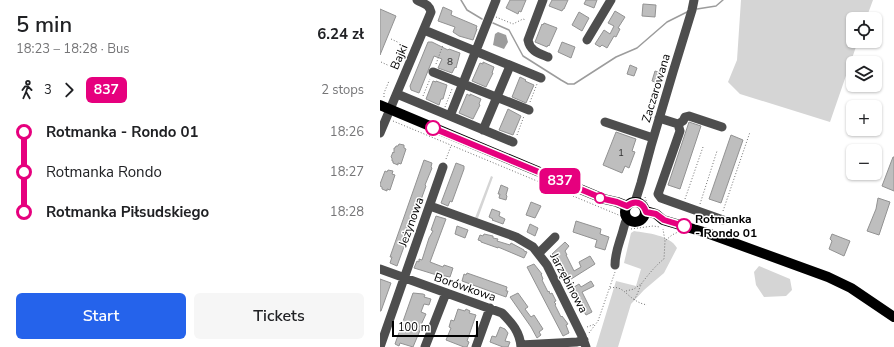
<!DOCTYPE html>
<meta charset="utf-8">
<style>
:root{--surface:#fff;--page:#f6f6f6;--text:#202124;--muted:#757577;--accent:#2563eb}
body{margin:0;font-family:"Nunito Sans",sans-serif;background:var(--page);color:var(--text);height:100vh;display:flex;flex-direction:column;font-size:15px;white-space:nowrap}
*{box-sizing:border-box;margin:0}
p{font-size:13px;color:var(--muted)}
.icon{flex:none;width:22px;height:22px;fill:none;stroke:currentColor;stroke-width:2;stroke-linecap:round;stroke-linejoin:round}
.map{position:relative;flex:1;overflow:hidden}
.details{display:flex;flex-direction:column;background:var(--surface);width:380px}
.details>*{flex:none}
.badge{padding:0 8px;border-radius:6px;font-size:14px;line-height:26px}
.buttons{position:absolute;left:466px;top:12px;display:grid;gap:8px}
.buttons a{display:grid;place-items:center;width:36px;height:36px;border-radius:6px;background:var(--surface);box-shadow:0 1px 3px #0004;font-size:20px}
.scale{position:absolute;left:12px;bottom:10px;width:86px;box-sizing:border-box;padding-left:4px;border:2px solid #000;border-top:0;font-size:11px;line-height:14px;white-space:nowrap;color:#000;-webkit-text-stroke:3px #fff;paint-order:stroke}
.map>.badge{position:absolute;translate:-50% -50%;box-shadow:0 0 0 2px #fff}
.legs{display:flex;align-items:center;gap:6px;height:44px;padding:0 16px;font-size:13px}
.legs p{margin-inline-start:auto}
.headline{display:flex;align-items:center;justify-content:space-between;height:68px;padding:0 16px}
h1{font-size:22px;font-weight:600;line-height:30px}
.action{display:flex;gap:8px;margin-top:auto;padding:8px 16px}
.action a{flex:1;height:46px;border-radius:6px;background:var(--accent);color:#fff;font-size:16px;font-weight:600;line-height:46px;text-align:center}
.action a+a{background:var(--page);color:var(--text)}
ul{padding:0 16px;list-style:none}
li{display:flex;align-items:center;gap:14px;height:40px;font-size:15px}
li i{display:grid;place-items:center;width:6px;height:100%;margin:0 5px;background:currentColor}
li i::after{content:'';width:10px;height:10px;margin:-5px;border:3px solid;border-radius:50%;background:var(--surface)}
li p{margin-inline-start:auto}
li:first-child i{background:linear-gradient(#0000 50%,currentColor 0)}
li:last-child i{background:linear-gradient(currentColor 50%,#0000 0)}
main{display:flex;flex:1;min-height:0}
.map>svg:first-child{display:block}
.green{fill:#d5d5d5}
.water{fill:#9c9c9c}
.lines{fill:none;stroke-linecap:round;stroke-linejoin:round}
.stream{stroke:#9c9c9c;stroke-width:1.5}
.building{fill:#bebebe;stroke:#929292}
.path{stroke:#707070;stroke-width:1;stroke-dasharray:1 2;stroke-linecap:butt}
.minor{stroke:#4e4e4e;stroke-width:9}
.major{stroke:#000;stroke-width:10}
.line-1-casing{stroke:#fff;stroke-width:9}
.line-1{stroke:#e6007e;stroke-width:6}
.stop-1-dot{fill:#fff;stroke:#e6007e;stroke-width:2}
.labels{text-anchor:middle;stroke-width:3;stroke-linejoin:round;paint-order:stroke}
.number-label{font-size:10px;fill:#303030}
.street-label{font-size:12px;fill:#000;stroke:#fff}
.stop-label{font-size:12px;font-weight:bold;fill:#000;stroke:#fff;text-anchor:start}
</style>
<main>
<section class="details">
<div class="headline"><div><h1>5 min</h1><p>18:23 – 18:28 · Bus</p></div><b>6.24 zł</b></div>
<div class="legs"><svg class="icon" aria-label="walk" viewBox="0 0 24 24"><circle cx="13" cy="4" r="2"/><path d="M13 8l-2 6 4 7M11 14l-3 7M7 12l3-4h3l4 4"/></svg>3<svg class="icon" aria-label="forward" viewBox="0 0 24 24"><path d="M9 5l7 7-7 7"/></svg><b class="badge" style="background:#e6007e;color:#fff">837</b><p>2 stops</p></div>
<ul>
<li><i style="color:#e6007e"></i><b>Rotmanka - Rondo 01</b><p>18:26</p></li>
<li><i style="color:#e6007e"></i><span>Rotmanka Rondo</span><p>18:27</p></li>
<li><i style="color:#e6007e"></i><b>Rotmanka Piłsudskiego</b><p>18:28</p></li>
</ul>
<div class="action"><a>Start</a><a>Tickets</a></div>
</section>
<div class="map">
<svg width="514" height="347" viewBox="0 0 514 347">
<rect width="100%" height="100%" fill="#fff"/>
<!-- green -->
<path class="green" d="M361 0H493L486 19H473V41H478L450 122 360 94 348 82 357 60Z
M111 176 113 177 98 218H95Z
M254 231C267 233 290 235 297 248L284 273 264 290 251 304 238 347H216L236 281 256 286 261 269 244 263 251 233Z
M379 266 410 279 412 290 406 296 384 297 376 285 374 272Z"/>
<!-- water -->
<path class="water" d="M118 32 126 35 128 42 124 49 113 45 115 34Z"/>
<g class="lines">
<!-- stream -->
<path class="stream" d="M81 0 87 10 102 19
M317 9 336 6 343 0
M113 23 129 30 143 56 181 80 188 84H194L236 57 257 48 287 22 307 12"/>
</g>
<!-- building -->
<path class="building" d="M130 0H146L141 12 139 11 138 14 126 8Z
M172 0H188L184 9H183L182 11 169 6Z
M206 0H217L214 8 204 4Z
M263 4 276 5 275 17 262 16Z
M63 7 72 11 71 15 97 26 96 29H97L93 40 79 36 73 32 75 27 58 21Z
M0 9 16 16 0 55Z
M235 11 245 17 238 28 240 29 236 37 234 36 227 48 222 45 220 47 215 44 224 30 230 34 234 26 228 23Z
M199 12 209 18 202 31 192 25Z
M164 23 177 28 169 46 168 45 167 47 155 42 162 24 163 25Z
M48 42H52L68 50 69 49 80 53 76 68 75 67 72 73 58 68 62 59 54 56 39 93 31 90 30 86Z
M182 42 195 47 191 58 178 52Z
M103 62 114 67 112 73H113L106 87 92 81 100 63 103 64Z
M250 65 257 68 254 76 247 74Z
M275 71 282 73 278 83 272 81Z
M140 77 146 80 145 81 154 85 146 103 132 97Z
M53 81 56 82V81L67 85 63 99H61L59 105 46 99Z
M87 94 90 96V94L101 99 99 104 100 105 93 119 79 113Z
M128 109 141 116 133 135 119 130Z
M309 122 321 126 300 189 288 185Z
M236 132 256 139 252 151 255 152 249 168 245 166 242 173 223 165Z
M351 135 363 140 341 203 329 199Z
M19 144 24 145V148L26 149 21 164 18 163V165L13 163V161H12V158L11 157 13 152 14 153V148H15L16 146H18Z
M513 157H514V191L502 186Z
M44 160 52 163 51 167 52 168 45 185 46 186 17 266 10 263 12 257H10Z
M76 163 84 166V169L72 202 70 201 68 206 61 203Z
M8 170 13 171 12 174 15 175 10 190 7 189V191L2 189V187L0 186V184L5 171 7 172Z
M121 185 128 188 126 195 127 196 126 200 119 198 120 194H118Z
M498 198 510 202 499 235 487 231 496 209Z
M151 202 161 206 155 218 146 215Z
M112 209 120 212 119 216 125 219 123 224 112 220 113 219 109 217Z
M56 216 66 219 50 262 63 267 64 265 73 268 70 277 60 275V276L34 268 37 261 39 262V259L42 260 49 238 53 231 51 230Z
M196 221 221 229 220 234 229 237 225 250 215 247 217 240 193 232Z
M150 224 158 228 155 236 147 232Z
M77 226 88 230 85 238 75 234Z
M104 234 113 236V238L118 239 117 241 130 245 131 243 144 250V251L147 252 144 258 118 247V248L101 242V241L98 240 100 235 103 236Z
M452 234 470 241 464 256 449 249 452 241 450 239Z
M185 242 189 246 185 251 187 255H186L194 271 201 267 199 262 210 256 215 264 188 281 176 258 172 254Z
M154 264 162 274H161L163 279 162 280 168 292 169 291 170 294 172 293 176 301 174 302 176 304 175 305 181 317 182 316 188 324 186 325 189 333 183 336 147 267Z
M87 273 127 287 126 291H128L126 297 82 281 84 274 86 275Z
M0 279 11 283 1 311H0Z
M211 281 214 286 202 292 212 312 206 315 191 289 199 284 201 287Z
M33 293 43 294 45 295 44 297 51 299 49 305 44 304 41 312 46 314 40 327 41 328 33 347 20 343 19 346 15 344Z
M138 293 148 307 145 309 151 317 154 315 163 329 159 332 161 335 157 338 151 327 130 297Z
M78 309 85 311 86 309 90 311 89 313 96 315 87 341 89 342 87 347H84L66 340 71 328 69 327 71 320 74 321Z
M120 327 125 329 128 333 125 341 130 342 128 347H123L110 342 112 336 116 337Z"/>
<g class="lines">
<!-- path -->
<path class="path" d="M116 17 133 24 143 19 146 20
M11 39 24 45
M1 62 14 68
M56 64 63 45
M43 96 50 79
M4 97V93L9 81
M150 102 157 84
M65 107 72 89
M13 121 241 216
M137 135 144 116
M66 159 71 146
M265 197 267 203
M305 199 323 147
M320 204 337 151
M343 211 370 132
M251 229 273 226 280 227
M286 240 292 235 298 232
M230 288C242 285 246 295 255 300 259 303 263 304 267 305
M246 291 254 289 261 284
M254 300C258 294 259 288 262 283 267 276 277 264 284 259L285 241 283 229
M207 327 215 324
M209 333 218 321 235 272"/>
<!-- minor -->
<path class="minor" d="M163 0 148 40C150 51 158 53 168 57
M44 30 161 78
M207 40 231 0
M53 72 149 110
M17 94 133 142
M70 116 116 0
M279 118 298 124 300 131 278 194 281 198 343 220
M225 122 273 138
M298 124 303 121 305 117 309 116 342 127
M103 130 130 66
M0 133 51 12C49 4 44 4 37 0
M255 202 261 183 271 146 293 72 312 10 314 0
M50 206 136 237 153 247 167 265 202 336 206 347
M159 253 175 237
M235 265C235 253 239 244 242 234 244 228 244 224 247 219
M0 269 122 313C132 323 140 332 141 347
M141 345 197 342 204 340
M0 347 63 167
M45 347 66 293
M96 347 110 308"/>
<!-- major -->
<path class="major" d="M0 105 224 199 237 202 247 206
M245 212a10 10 0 1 1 20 0a10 10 0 1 1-20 0Z
M266 211 276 214 283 220 327 233 448 277 471 288 514 317"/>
</g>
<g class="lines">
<!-- line-1 casing -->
<g class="line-1-casing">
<path id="line-1" d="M53 128 224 199 237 202 247 206C255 200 263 202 266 212L276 214 284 220 304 226"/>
</g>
<!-- line-1 -->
<use href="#line-1" class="line-1"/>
</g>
<!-- markers -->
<g class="stop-1-dot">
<circle cx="53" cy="128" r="7"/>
<circle cx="220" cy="198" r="5"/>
<circle cx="304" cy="226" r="7"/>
</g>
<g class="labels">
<!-- number labels -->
<g class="number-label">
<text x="70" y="65">8</text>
<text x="241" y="156">1</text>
</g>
<!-- street labels -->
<g class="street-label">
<text transform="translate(19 57) rotate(-67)" y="4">Bajki</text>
<text transform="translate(276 88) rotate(-73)" y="4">Zaczarowana</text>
<text transform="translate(31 222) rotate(-70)" y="4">Jeżynowa</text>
<text transform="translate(189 283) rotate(62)" y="4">Jarzębinowa</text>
<text transform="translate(85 287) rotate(19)" y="4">Borówkowa</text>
</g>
<!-- stop labels -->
<g class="stop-label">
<text x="315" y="223">Rotmanka<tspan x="315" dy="14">- Rondo 01</tspan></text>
</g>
</g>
</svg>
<div class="buttons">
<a><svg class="icon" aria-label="locate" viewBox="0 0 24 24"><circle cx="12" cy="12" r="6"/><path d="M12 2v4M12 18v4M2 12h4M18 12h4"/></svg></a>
<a><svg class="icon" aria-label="layers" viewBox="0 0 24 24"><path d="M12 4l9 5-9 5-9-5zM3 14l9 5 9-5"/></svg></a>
<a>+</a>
<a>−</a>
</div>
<div class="scale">100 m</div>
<b class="badge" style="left:180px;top:181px;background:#e6007e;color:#fff">837</b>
</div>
</main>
